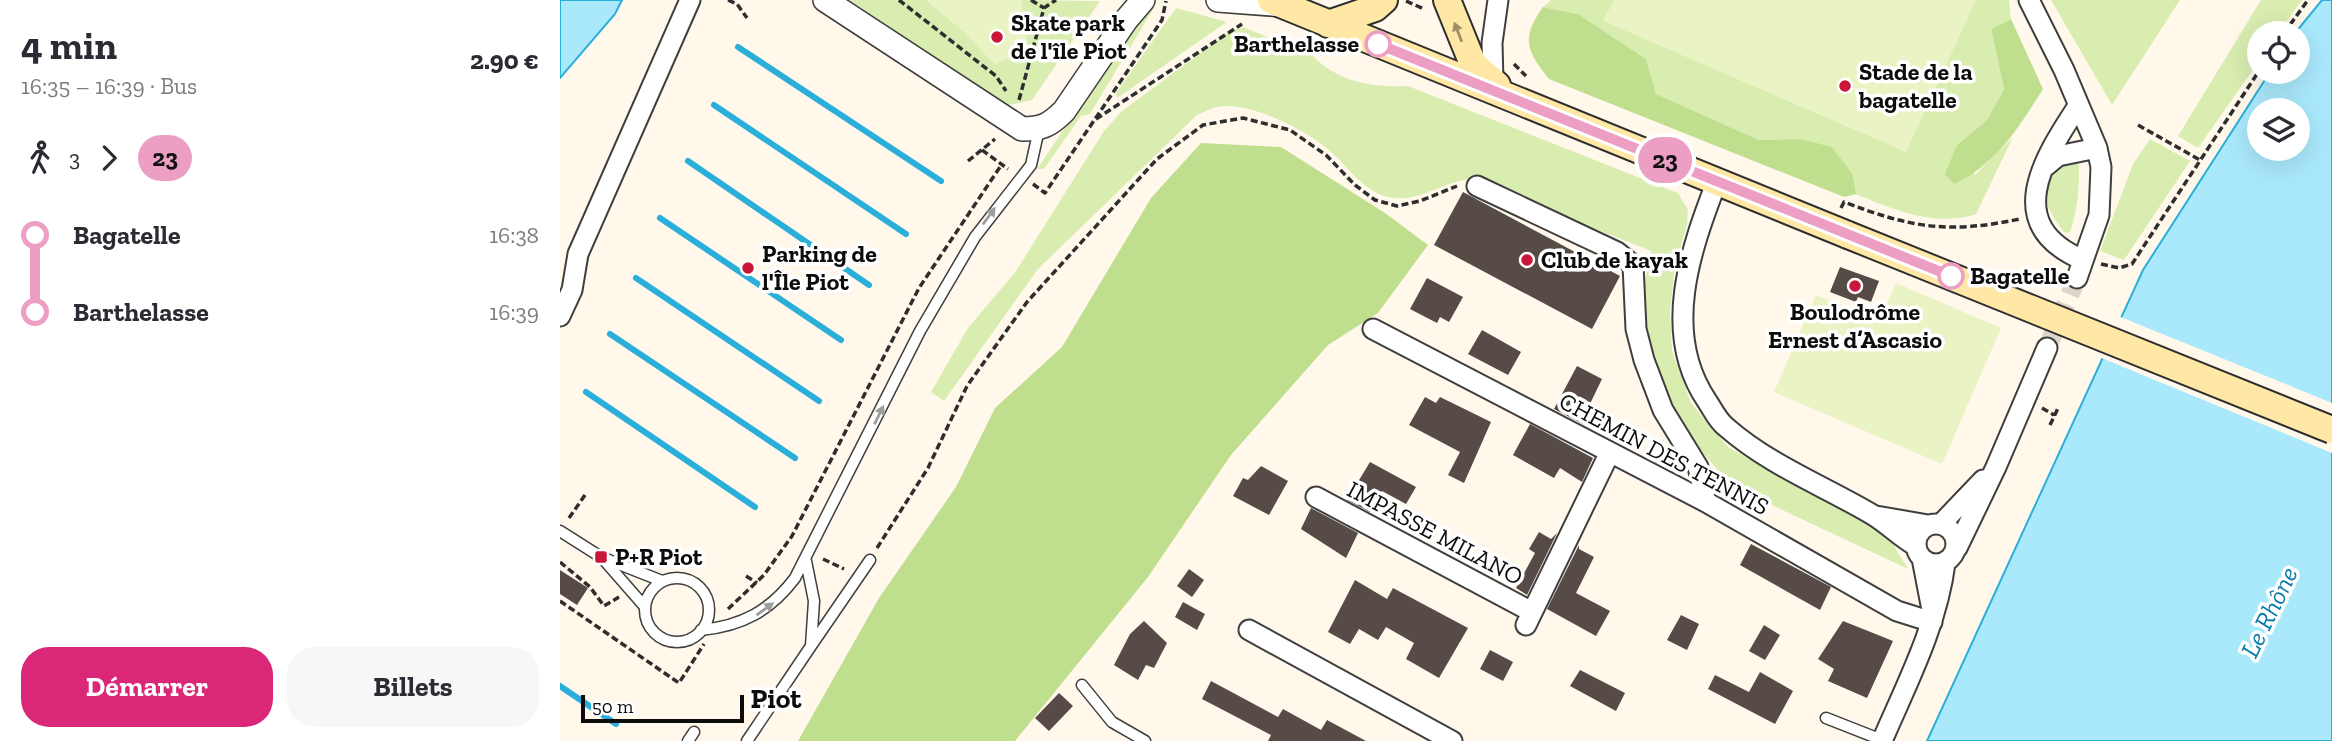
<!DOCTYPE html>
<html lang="fr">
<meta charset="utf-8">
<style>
:root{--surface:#fff;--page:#f7f7f7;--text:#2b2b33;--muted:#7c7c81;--accent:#db2777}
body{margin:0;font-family:"Zilla Slab",serif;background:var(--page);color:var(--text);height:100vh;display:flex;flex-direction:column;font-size:26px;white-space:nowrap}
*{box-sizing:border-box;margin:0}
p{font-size:23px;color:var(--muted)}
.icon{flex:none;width:38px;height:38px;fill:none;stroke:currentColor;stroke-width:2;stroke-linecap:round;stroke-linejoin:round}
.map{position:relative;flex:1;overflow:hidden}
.details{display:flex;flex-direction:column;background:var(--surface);width:560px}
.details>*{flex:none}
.badge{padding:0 14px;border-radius:23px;font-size:24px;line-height:46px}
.tools{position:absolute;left:1687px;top:21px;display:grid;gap:14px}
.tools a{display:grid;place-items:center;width:63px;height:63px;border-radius:50%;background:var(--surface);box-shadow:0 7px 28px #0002;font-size:35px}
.scale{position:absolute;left:21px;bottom:18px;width:163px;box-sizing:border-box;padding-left:7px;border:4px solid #0c0c0c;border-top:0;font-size:19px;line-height:24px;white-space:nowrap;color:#0c0c0c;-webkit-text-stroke:5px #fff;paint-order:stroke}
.map>.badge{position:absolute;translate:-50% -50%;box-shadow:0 0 0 4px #fff}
.legs{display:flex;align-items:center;gap:10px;height:77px;padding:0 21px;font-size:23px}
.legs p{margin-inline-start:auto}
.head{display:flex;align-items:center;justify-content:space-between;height:119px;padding:0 21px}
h1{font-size:38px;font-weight:700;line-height:52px}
.action{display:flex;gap:14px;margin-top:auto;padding:14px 21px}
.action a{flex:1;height:80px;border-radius:28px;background:var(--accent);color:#fff;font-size:28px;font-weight:700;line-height:80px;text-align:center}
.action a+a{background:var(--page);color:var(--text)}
ul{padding:0 21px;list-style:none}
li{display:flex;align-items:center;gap:24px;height:77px;font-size:26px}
li i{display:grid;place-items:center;width:10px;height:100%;margin:0 9px;background:currentColor}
li i::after{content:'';width:18px;height:18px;margin:-9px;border:5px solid;border-radius:50%;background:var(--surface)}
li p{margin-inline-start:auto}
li:first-child i{background:linear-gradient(#0000 50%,currentColor 0)}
li:last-child i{background:linear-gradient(currentColor 50%,#0000 0)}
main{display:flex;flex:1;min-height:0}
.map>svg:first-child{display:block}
.green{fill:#d9edb1}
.forest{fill:#bfdf8e}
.pitch{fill:#eaf3c3}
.water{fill:#aae9fc;stroke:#2aaeda;stroke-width:2;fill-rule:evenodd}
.pier{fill:#fff8eb}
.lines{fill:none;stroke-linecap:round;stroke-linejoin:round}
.stream{stroke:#2aaeda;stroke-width:6}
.building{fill:#564b47}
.minor-tunnel{stroke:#dbd5ca;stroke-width:19;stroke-dasharray:19 10;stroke-linecap:butt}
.service-casing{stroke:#3f3f3f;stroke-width:13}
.minor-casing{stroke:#3f3f3f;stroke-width:23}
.tertiary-casing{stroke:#3f3f3f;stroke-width:26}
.secondary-casing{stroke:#2e2e2e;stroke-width:30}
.path{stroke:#2e2e2e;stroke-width:3.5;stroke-dasharray:7 3.5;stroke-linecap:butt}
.service{stroke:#fff;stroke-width:10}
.minor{stroke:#fff;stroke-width:19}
.tertiary{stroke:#fff;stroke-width:23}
.secondary{stroke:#ffe8a6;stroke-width:26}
.secondary-bridge-casing{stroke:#2e2e2e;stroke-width:30;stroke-linecap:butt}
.secondary-bridge{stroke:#ffe8a6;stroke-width:26}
.oneway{fill:#9e9068}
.oneway2{fill:#9e9e9e}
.line-1-casing{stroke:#fff;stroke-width:16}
.line-1{stroke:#ec9ec3;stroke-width:10}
.poi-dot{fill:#c9173a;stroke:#fff;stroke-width:2.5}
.stop-1-dot{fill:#fff;stroke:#ec9ec3;stroke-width:3.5}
.labels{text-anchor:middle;stroke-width:7;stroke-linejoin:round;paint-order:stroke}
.poi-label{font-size:24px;font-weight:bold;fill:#0c0c0c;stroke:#fff;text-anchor:start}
.stop-label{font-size:24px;font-weight:bold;fill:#0c0c0c;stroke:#fff;text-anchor:end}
.street-label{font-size:24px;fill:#0c0c0c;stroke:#fff}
.water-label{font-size:26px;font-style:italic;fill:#0a7ba9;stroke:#fff}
.quarter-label{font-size:28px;font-weight:bold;fill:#0c0c0c;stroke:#fff}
</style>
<main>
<section class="details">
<div class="head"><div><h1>4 min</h1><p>16:35 – 16:39 · Bus</p></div><b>2.90 €</b></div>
<div class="legs"><svg class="icon" aria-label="walk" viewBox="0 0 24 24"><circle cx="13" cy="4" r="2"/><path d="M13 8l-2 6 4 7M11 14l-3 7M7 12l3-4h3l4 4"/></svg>3<svg class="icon" aria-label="forward" viewBox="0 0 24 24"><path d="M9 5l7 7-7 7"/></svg><b class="badge" style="background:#ec9ec3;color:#111">23</b></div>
<ul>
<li><i style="color:#ec9ec3"></i><b>Bagatelle</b><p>16:38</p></li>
<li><i style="color:#ec9ec3"></i><b>Barthelasse</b><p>16:39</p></li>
</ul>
<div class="action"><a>Démarrer</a><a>Billets</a></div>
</section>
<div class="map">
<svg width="1772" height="741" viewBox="0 0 1772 741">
<rect width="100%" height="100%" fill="#fff8eb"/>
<!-- green -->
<path class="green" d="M289 0H366L401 29 467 46 461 0 540 1 472 100 444 106Z
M991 0H1449L1451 19 1431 29 1444 89 1427 120 1397 145 1415 175 1453 137 1416 214C1377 228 1331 209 1296 194L1293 175 1240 139 1199 140 1096 94 1086 59 1018 14 983 7Z
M1491 0H1620L1552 105Z
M1701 0H1742L1718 33H1699V61L1638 148 1618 136Z
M595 6 530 114 521 116 484 169H477L582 14Z
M616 8 667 22 557 98 556 93Z
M683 27 753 56C778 82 814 88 848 86L1118 193 1128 210 1127 225 1115 266 1110 310 1112 351 1131 403 1168 447 1328 536 1348 569 1171 486 1118 423 1083 341 1081 296 1091 251 910 179C882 182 857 204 828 197 803 191 789 168 770 151 748 131 688 100 657 107 651 108 644 112 637 115L478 269 384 401 371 392 408 328 456 271 544 131 562 111 669 32Z
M1590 139 1630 161 1564 260 1540 251 1573 164Z
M1511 162 1519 165C1519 189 1518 210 1510 232L1505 233C1487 211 1479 195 1493 168Z"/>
<!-- forest -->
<path class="forest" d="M983 7 1018 14 1086 59 1096 94 1199 140 1240 139 1272 147 1293 175 1296 194 1284 197 989 79C966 50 961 38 983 7Z
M1451 19 1483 89C1459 127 1436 165 1394 184L1385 174 1397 145 1427 120 1444 89 1431 29Z
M641 143 721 147 825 213 868 245 818 313 768 345 671 455 588 577 455 741H238L319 598 396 487 435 408 502 347 591 198Z"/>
<!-- pitch -->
<path class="pitch" d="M366 0H461L467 46 435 65 401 29Z
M1054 0H1416L1346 152 1043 21Z
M1336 283 1441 328 1382 464 1214 392 1256 295 1319 321Z"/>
<!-- water -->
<path class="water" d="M0 0H62L55 14 0 78Z
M1762 0H1772V741H1367L1583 270 1710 72H1738V33H1735ZM1699 110H1738V149H1699Z"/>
<!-- pier -->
<path class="pier" d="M1558 316 1772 403V453L1539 357Z"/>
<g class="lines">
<!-- stream -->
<path class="stream" d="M178 47 381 181
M154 105 346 234
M128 161 309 285
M100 218 281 340
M76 278 259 401
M50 334 235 458
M26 392 195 507
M0 686 56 724"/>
</g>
<!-- building -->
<path class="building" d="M903 192 1060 276 1032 329 874 245Z
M1280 267 1319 281 1311 302 1298 297 1296 302 1270 292Z
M867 278 903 297 889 322 880 317 877 323 850 309Z
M922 330 961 352 948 375 908 354Z
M1017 366 1042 379 1027 410 1032 412 1025 425 994 409Z
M865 397 876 403 880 397 931 422 904 483 888 475 900 452 849 425Z
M970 424 1033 458 1022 482 1000 468 994 478 953 455Z
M810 462 856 487 846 504 822 491 810 512 787 500Z
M701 466 728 481 709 515 673 496 683 478 688 480Z
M751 508 798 533 786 558 741 529Z
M979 532 991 539 997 533 967 595 956 588 975 553 969 549Z
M1191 544 1271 587 1260 610 1180 565Z
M1019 545V549L1034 557 1016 593 1050 611 1036 636 987 609Z
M629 569 644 580 632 597 617 586Z
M0 570 28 588 17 605 0 594Z
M795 580 827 599 833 588 908 628 879 678 846 659 854 643 826 627 818 640 799 629 790 644 768 632Z
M623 602 645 614 637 630 615 617Z
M1121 615 1139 624 1127 650 1107 640Z
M584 621 607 643 594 668 586 665 578 680 554 665 570 634Z
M1283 621 1333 641 1307 698 1268 681 1274 669 1258 659Z
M1204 625 1220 635 1205 660 1189 651Z
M930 650 953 662 943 681 920 669Z
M1020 670 1065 693 1056 711 1010 686Z
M1200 672 1233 691 1215 724 1148 689 1155 675 1189 692Z
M651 681 718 717 723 709 761 730 767 720 806 741H708L711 735 642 699Z
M499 693 513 706 489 731 475 718Z"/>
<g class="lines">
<!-- minor-tunnel -->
<path class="minor-tunnel" d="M1487 348 1517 278"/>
<!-- service casing -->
<g class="service-casing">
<path id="service" d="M0 531 41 557 102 581
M44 560 85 607
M85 610a32 32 0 1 1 64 0a32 32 0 1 1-64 0Z
M141 630C182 626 210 611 235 578L360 331 415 237 471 165 479 129
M251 646 310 560
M522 685 552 722 585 741
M1266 718 1322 740
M128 741 134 732
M187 741 251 646 254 601 246 561"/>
</g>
<!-- minor casing -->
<g class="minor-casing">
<path id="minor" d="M1469 0 1504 70 1537 148 1541 167 1539 215 1517 278
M933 81 932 43 938 0
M1518 106C1483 159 1441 225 1523 260
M1486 166 1498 156 1537 148
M1157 181C1130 251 1101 333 1147 401 1153 410 1158 421 1166 427 1209 465 1264 486 1313 515 1328 524 1340 537 1356 546
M917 186 1057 252 1073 265 1076 329 1084 360 1103 410 1138 467 1146 502
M0 316 12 290 18 254 130 0
M813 329 1146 502 1337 611 1372 622
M756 497 972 612
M1316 516 1368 525
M1356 544a20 20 0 1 1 40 0a20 20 0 1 1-40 0Z
M1381 524 1423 480
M1397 548 1436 467 1487 348
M1362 558 1372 610
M966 625 1050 452
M689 630 892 741
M1322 741C1347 683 1377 626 1385 563"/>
</g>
<!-- tertiary casing -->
<g class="tertiary-casing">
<path id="tertiary" d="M265 0 462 129C482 129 490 125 504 111L566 20 583 0
M658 0 724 5"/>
</g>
<!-- secondary casing -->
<g class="secondary-casing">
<path id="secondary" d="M711 0 1288 235
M887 0 913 64 937 85
M768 24 815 8 824 0"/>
</g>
<!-- path -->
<path class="path" d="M168 0 177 4 187 18
M339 0 436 76 446 91
M471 0 484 8
M846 1 864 9
M1724 33 1748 0
M954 64 966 76
M459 100 484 8 496 0
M536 119 682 24
M1578 125 1640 160
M422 150 448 169
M408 161 435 139
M473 184 485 193 602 20 606 1
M1281 208 1284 202C1352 228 1388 234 1460 219
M1541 264 1559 268 1572 264 1699 71
M1482 408 1494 415
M1490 425 1499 406
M9 518 25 495
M317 548 368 468 407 386 467 302 597 159 643 125 683 118 730 130 766 155 795 185 815 200 837 206 860 201 897 186
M263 559 284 569
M0 562 30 587 44 606 59 597
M186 576 197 583
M0 601 119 683 144 644
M168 609 204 575 232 536 359 288 442 164"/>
<!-- service -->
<use href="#service" class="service"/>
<!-- minor -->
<use href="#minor" class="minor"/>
<!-- tertiary -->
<use href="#tertiary" class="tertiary"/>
<!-- secondary -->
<use href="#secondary" class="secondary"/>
<!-- secondary-bridge casing -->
<g class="secondary-bridge-casing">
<path id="secondary-bridge" d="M1288 235 1772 430"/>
</g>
<!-- secondary-bridge -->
<use href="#secondary-bridge" class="secondary-bridge"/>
</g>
<!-- one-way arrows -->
<defs><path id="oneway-solid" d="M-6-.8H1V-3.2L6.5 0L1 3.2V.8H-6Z" transform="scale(1.75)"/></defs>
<use class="oneway" href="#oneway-solid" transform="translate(898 32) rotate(-111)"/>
<g class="oneway2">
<use href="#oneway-solid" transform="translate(429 216) rotate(-54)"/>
<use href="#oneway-solid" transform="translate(319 415) rotate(-64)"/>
<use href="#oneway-solid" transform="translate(205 609) rotate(-36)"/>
</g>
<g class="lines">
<!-- line-1 casing -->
<g class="line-1-casing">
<path id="line-1" d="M818 44 1391 276"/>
</g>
<!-- line-1 -->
<use href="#line-1" class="line-1"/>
</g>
<!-- markers -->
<g class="poi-dot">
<circle cx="437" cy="37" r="7"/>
<circle cx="1285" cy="86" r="7"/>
<circle cx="967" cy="260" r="7"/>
<circle cx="188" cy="268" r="7"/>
<circle cx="1295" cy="286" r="7"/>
<rect x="34" y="550" width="14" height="14" rx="3.5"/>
</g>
<g class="stop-1-dot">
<circle cx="818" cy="44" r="12"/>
<circle cx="1391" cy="276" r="12"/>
</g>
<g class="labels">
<!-- poi labels -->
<g class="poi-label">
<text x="451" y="31">Skate park<tspan x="451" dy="28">de l'île Piot</tspan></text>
<text x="1299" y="80">Stade de la<tspan x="1299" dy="28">bagatelle</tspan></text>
<text x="202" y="262">Parking de<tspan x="202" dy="28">l'Île Piot</tspan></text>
<text x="981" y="268">Club de kayak</text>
<text x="1295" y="320" text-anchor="middle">Boulodrôme<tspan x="1295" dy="28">Ernest d’Ascasio</tspan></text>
<text x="55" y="565">P+R Piot</text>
</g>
<!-- stop labels -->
<g class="stop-label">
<text x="799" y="52">Barthelasse</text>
<text x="1410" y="284" text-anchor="start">Bagatelle</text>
</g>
<!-- street labels -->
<g class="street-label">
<text transform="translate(1104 454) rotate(28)" y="8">CHEMIN DES TENNIS</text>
<text transform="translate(875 533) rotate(28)" y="8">IMPASSE MILANO</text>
</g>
<!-- water labels -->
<g class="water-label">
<text transform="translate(1709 612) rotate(-64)" y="9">Le Rhône</text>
</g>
<!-- quarter labels -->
<g class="quarter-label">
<text x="216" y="708">Piot</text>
</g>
</g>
</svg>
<div class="tools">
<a><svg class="icon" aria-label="locate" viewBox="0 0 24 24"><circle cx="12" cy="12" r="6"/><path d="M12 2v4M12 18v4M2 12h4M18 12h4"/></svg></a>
<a><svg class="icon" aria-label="layers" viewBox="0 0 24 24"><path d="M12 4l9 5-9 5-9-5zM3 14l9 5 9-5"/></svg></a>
</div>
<div class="scale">50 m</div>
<b class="badge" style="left:1105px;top:160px;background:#ec9ec3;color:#111">23</b>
</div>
</main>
